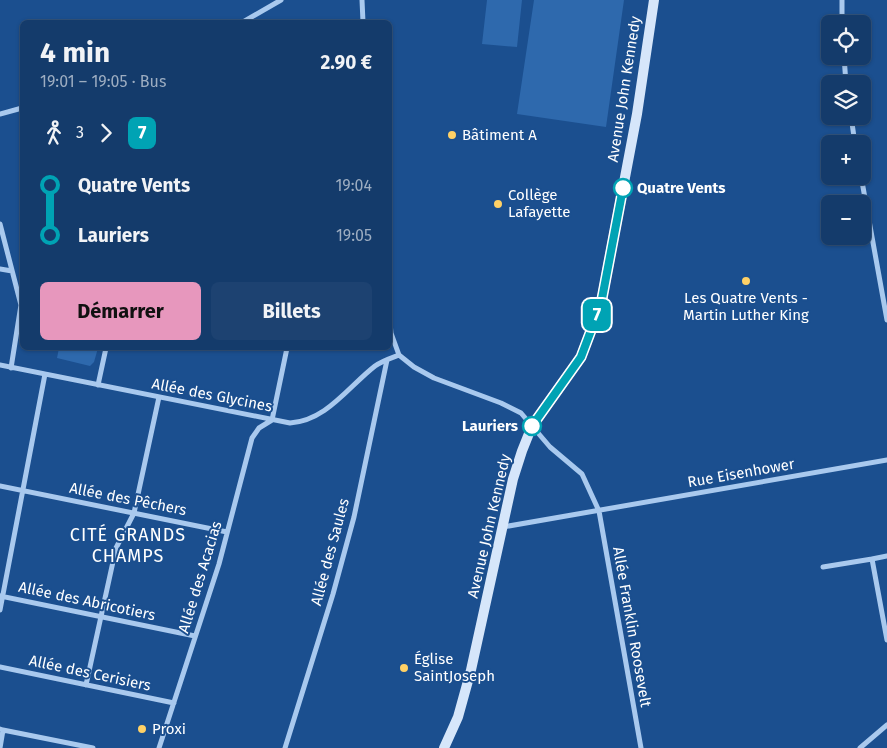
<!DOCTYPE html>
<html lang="fr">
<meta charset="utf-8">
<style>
:root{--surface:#143b6b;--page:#1d4271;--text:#f1f3f6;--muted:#9dadc1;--line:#33557e;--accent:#e797bd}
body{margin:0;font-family:"Fira Sans",sans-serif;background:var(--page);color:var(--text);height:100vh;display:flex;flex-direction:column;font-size:19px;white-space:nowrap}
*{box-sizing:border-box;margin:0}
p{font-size:16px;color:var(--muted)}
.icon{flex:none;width:28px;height:28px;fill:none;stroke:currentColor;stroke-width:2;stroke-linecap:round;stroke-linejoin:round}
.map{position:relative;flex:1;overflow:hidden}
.side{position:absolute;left:20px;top:20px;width:372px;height:330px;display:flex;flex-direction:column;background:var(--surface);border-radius:8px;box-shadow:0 1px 4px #0004,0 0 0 1px var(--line)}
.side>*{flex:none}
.badge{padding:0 10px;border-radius:8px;font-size:18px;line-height:32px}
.tools{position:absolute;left:821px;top:15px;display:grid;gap:10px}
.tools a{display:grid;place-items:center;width:50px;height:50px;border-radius:8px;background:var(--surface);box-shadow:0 1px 4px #0004,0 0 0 1px var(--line);font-size:25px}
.map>.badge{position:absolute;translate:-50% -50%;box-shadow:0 0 0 2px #fff}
.legs{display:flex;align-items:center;gap:8px;height:55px;padding:0 20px;font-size:16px}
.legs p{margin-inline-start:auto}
.headline{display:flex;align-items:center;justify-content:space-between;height:85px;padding:0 20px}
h1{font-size:28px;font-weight:700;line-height:38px}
.primary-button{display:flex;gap:10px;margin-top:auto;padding:10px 20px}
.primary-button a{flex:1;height:58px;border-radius:8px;background:var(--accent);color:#111;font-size:20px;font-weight:700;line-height:58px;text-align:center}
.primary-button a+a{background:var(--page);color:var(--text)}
ul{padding:0 20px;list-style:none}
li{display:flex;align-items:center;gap:18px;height:50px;font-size:19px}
li i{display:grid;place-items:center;width:8px;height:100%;margin:0 6px;background:currentColor}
li i::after{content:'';width:12px;height:12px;margin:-6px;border:4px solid;border-radius:50%;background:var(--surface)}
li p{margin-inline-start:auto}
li:first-child i{background:linear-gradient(#0000 50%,currentColor 0)}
li:last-child i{background:linear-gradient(currentColor 50%,#0000 0)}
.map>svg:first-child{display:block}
.green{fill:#2e69ad}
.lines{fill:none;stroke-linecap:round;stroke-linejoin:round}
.street{stroke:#a9c9ee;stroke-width:5}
.secondary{stroke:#d6e6fa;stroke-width:10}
.line-1-casing{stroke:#fff;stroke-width:11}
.line-1{stroke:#00a3b4;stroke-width:8}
.poi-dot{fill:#ffd166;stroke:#1b4f8f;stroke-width:2}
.stop-1-dot{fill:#fff;stroke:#00a3b4;stroke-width:2.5}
.labels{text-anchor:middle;stroke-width:4;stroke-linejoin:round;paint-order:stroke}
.street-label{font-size:15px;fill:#fff;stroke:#1b4f8f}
.poi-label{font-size:15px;fill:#fff;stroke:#1b4f8f;text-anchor:start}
.stop-label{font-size:15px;font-weight:bold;fill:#fff;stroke:#1b4f8f;text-anchor:start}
.quarter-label{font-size:18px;letter-spacing:1px;fill:#fff;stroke:#1b4f8f}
</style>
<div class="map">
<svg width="887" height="748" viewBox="0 0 887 748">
<rect width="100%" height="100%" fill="#1b4f8f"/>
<!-- green -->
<path class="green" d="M487 0H522L517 47 482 44Z
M534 0H624L606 127 517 114Z
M59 348H98L94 362 90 366 57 358Z"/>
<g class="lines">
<!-- street -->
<path class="street" d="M362 0 363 22
M842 0V24
M243 22 281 0
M844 56 846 84
M0 114 22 108
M851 116 855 144
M861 176 887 320
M0 224 21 305 11 368
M0 269 12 271
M390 323 391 333 399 355 414 367 434 378 501 403 521 413 550 447 582 474 599 511 641 748
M0 365 290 423C326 421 348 387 375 366 382 361 391 358 399 355
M98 385 106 348
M0 486 227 532
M503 527 887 460
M872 559 887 556
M823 567 872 559 887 640
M0 596 195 636
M0 610 45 374
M0 667 174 703
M86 685 116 548 134 513 159 397
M3 730 93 748
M0 748 3 730 0 729
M159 748 219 564 252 438 259 428 272 420 287 348
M285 748 333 594 354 517 387 360
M860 748 887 725"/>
<!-- secondary -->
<path class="secondary" d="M444 748 458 717 471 670 513 479 522 451 532 426 581 357 601 304 637 114 654 0"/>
</g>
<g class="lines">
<!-- line-1 casing -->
<g class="line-1-casing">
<path id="line-1" d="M532 426 581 357 601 304 623 188"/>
</g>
<!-- line-1 -->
<use href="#line-1" class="line-1"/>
</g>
<!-- markers -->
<g class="poi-dot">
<circle cx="452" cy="135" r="5"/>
<circle cx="498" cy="204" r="5"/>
<circle cx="746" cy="281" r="5"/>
<circle cx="404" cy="668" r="5"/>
<circle cx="142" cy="729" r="5"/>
</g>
<g class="stop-1-dot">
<circle cx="623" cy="188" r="9"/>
<circle cx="532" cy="426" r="9"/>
</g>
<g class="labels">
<!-- street labels -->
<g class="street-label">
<text transform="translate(624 89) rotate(-81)" y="5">Avenue John Kennedy</text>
<text transform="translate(212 395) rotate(11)" y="5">Allée des Glycines</text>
<text transform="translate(741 473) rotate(-10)" y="5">Rue Eisenhower</text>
<text transform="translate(128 499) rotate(11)" y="5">Allée des Pêchers</text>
<text transform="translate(489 526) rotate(-77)" y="5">Avenue John Kennedy</text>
<text transform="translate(330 552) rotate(-75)" y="5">Allée des Saules</text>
<text transform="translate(200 577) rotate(-73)" y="5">Allée des Acacias</text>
<text transform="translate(87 601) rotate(12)" y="5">Allée des Abricotiers</text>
<text transform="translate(632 627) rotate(80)" y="5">Allée Franklin Roosevelt</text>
<text transform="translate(90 673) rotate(12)" y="5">Allée des Cerisiers</text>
</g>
<!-- poi labels -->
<g class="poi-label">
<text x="462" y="140">Bâtiment A</text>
<text x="508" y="200">Collège<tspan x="508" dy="17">Lafayette</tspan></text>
<text x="746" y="303" text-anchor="middle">Les Quatre Vents -<tspan x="746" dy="17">Martin Luther King</tspan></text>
<text x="414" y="664">Église<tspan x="414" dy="17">SaintJoseph</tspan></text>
<text x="152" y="734">Proxi</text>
</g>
<!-- stop labels -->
<g class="stop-label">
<text x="637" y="193">Quatre Vents</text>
<text x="518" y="431" text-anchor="end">Lauriers</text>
</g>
<!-- quarter labels -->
<g class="quarter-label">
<text x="128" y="541">CITÉ GRANDS<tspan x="128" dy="21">CHAMPS</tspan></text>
</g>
</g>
</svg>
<div class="tools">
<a><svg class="icon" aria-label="locate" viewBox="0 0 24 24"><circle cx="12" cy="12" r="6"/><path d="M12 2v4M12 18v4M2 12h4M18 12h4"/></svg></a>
<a><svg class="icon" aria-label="layers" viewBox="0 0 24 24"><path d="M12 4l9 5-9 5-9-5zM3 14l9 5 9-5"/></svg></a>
<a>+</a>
<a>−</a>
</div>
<b class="badge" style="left:597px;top:315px;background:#00a3b4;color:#fff">7</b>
<section class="side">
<div class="headline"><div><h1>4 min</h1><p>19:01 – 19:05 · Bus</p></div><b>2.90 €</b></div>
<div class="legs"><svg class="icon" aria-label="walk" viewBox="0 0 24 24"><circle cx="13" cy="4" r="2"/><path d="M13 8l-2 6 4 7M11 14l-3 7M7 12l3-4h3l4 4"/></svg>3<svg class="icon" aria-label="forward" viewBox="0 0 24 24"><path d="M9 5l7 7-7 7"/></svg><b class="badge" style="background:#00a3b4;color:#fff">7</b></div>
<ul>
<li><i style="color:#00a3b4"></i><b>Quatre Vents</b><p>19:04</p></li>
<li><i style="color:#00a3b4"></i><b>Lauriers</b><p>19:05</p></li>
</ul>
<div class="primary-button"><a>Démarrer</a><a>Billets</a></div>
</section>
</div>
